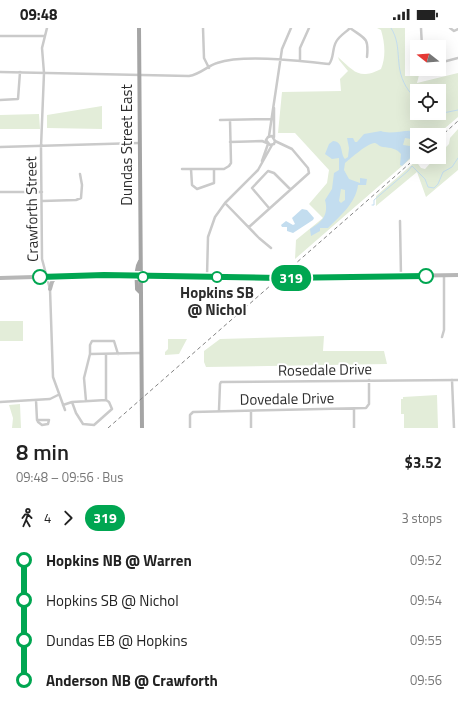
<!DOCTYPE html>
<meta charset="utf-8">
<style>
:root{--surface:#fff;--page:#f6f6f6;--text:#222;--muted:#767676}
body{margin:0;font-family:"Titillium Web",sans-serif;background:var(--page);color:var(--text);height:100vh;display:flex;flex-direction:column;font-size:15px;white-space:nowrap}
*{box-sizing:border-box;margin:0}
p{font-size:13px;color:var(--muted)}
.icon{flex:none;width:22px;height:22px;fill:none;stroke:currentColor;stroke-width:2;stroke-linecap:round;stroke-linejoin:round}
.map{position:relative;height:400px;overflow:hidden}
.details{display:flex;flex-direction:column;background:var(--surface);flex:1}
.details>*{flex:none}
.badge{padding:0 8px;border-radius:13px;font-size:14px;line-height:26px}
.needle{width:26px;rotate:287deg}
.fabs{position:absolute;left:410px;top:12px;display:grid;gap:8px}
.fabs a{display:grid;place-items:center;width:36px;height:36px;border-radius:0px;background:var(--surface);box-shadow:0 4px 16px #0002;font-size:20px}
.map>.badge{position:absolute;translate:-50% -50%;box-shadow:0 0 0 2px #fff}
.legs{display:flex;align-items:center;gap:6px;height:44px;padding:0 16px;font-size:13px}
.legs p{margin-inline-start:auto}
.headline{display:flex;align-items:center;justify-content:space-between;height:68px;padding:0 16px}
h1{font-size:22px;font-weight:600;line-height:30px}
ul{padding:0 16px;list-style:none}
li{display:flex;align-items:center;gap:14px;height:40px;font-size:15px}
li i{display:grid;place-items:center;width:6px;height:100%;margin:0 5px;background:currentColor}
li i::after{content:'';width:10px;height:10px;margin:-5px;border:3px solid;border-radius:50%;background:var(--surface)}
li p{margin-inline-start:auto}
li:first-child i{background:linear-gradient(#0000 50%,currentColor 0)}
li:last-child i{background:linear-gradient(currentColor 50%,#0000 0)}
.status{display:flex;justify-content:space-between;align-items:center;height:28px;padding:0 20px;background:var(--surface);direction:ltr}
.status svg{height:11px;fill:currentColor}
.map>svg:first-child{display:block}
.green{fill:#e3edd9;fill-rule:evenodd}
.water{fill:#c3ddef;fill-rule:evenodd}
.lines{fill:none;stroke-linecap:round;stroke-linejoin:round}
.stream{stroke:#c3ddef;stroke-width:1}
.minor{stroke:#cacaca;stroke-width:2.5}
.secondary{stroke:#b7b7b7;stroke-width:4}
.primary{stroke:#a5a5a5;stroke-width:4}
.rail{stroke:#828282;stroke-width:1;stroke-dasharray:4 3;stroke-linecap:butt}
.line-1-casing{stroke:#fff;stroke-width:9}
.line-1{stroke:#00a651;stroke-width:6}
.stop-1-dot{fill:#fff;stroke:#00a651;stroke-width:2}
.labels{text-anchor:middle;stroke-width:4;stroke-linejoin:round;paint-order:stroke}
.street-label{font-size:15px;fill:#2d2d2d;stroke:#fff}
.stop-label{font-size:15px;font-weight:bold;fill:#2d2d2d;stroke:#fff}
</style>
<div class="status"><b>09:48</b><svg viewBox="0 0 49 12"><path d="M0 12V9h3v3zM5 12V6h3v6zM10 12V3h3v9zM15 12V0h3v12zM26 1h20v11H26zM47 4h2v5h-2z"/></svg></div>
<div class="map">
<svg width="458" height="400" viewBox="0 0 458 400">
<rect width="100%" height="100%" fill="#fff"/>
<!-- green -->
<path class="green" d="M377 0H405V48H410L417 41 420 43 417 55 458 45V89L437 107H417V125L295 231 296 212 323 190 309 176 327 155 329 142 295 105H278L282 64 341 63 340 51 348 43 339 32 338 29C355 44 359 52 381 41 386 29 385 15 381 2ZM417 63H439V85H417Z
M102 78V101L47 100V87Z
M39 86 40 101H0V87Z
M458 101V142L426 169 417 144 376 178V168L416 133 421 140 425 141 436 129H439V126L449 116 450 110Z
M0 293H23V313H0Z
M324 308 323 323H384L387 336 206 339 204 334V323L220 311Z
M168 311H187L179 326 165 327V324L168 321Z
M437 367 438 400H404V386H401V371H403V369Z
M20 376 21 400H12L13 390 9 377Z"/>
<!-- water -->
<path class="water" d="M381 103C394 108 412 97 424 107H417V123L402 138 400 137 401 126C396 120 391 120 383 119 380 119 378 116 375 115 369 114 351 130 345 135L344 142 349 151 360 155V150L367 151 366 157H358C356 175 339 189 328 200H320V203L311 208 310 201C322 194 329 187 325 172L332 161 334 145 339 142V130L332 131 325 126 329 116 333 113C344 114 340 126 345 131L348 129 349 120 347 110H353L355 114H357L364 106ZM405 110 411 111 410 118 403 117ZM341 161 345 162V172L341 175 339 173Z
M302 181 307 182 314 190 313 192 293 205 287 203V199H282L281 197 286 193 293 197 295 196 292 190Z"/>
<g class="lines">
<!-- stream -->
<path class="stream" d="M391 0C404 20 392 40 409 63 412 66 412 69 417 72
M439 81 443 85 458 82
M372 177H374V172L408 143 412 138 425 151 428 159 434 160 438 156 443 144 452 139 458 130"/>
<!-- minor -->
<path class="minor" d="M47 0 42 20 44 45 41 119 42 231 50 261 53 349 65 382
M203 0 204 30 209 40
M350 0C365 11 369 9 367 29
M421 0 422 19
M450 0 454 3 458 1
M0 8H44
M300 33V20L309 0
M439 35 458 30
M0 44 189 48C201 46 207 38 217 35 244 26 300 33 329 36 334 31 332 21 336 14 339 8 345 5 350 0
M0 72 18 71 20 44
M220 92 271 91
M269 108 282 21 291 0
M274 109V80
M230 114 262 113 267 115
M0 119 139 115
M262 133 268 116
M182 141H224L229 138 231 135 230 92
M191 141 192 157 197 161 214 155V141
M0 164H42
M42 173 76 172 81 170 82 157 80 146
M225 175 259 210 271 220
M269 180 252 160 268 143 274 145 290 161
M400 193 401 248
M249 199 309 145 308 140 292 121 275 113 272 108 268 109 266 112 270 117 274 116 275 113
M207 248 208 209 215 189 225 175 258 142 272 117
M442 309 444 302V247
M90 326V317L92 313H114L118 326
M106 326V372
M452 352 454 400
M36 372 37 392 38 394 42 397 48 396 49 392H37
M86 373 84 350 90 326 141 325
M0 374 50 371 58 367
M72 374 76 385 83 396 94 397 112 381 109 374 106 372
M63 377 72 374 106 372
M354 381V400
M219 382 220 356 221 354 458 352
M251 383V400
M190 400V387L193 384 366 380 369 376V352"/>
<!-- secondary -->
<path class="secondary" d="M0 250 104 247 279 250 458 247
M50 261 52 254 56 248"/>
<!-- primary -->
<path class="primary" d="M139 0 142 400
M140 233C135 241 137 252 137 261L140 264"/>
<!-- rail -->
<path class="rail" d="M439 110 458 93
M108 400 417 129"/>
</g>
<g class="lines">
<!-- line-1 casing -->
<g class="line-1-casing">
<path id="line-1" d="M40 249 104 247 278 250 426 248"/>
</g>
<!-- line-1 -->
<use href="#line-1" class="line-1"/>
</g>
<!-- markers -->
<g class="stop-1-dot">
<circle cx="426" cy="248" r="7"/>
<circle cx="40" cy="249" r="7"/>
<circle cx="143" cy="249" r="5"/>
<circle cx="217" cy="249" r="5"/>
</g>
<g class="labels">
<!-- street labels -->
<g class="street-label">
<text transform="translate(127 117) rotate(-90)" y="5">Dundas Street East</text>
<text transform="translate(32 181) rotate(-91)" y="5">Crawforth Street</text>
<text transform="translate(325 342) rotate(-1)" y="5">Rosedale Drive</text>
<text transform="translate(287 371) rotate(-1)" y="5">Dovedale Drive</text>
</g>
<!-- stop labels -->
<g class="stop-label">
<text x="217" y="270">Hopkins SB<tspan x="217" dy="17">@ Nichol</tspan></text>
</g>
</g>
</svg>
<div class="fabs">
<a><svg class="needle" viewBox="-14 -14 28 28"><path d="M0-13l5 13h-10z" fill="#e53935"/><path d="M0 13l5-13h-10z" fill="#767676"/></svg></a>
<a><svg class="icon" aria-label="locate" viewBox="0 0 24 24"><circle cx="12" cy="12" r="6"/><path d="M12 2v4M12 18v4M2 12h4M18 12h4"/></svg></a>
<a><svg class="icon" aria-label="layers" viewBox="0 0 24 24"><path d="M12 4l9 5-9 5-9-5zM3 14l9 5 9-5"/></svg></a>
</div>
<b class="badge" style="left:291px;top:250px;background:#00a651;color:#fff">319</b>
</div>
<section class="details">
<div class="headline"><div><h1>8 min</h1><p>09:48 – 09:56 · Bus</p></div><b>$3.52</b></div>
<div class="legs"><svg class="icon" aria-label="walk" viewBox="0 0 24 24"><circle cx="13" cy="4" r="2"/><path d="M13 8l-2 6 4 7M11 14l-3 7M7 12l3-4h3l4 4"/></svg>4<svg class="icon" aria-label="forward" viewBox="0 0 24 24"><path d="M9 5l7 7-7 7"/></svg><b class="badge" style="background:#00a651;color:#fff">319</b><p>3 stops</p></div>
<ul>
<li><i style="color:#00a651"></i><b>Hopkins NB @ Warren</b><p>09:52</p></li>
<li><i style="color:#00a651"></i><span>Hopkins SB @ Nichol</span><p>09:54</p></li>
<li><i style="color:#00a651"></i><span>Dundas EB @ Hopkins</span><p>09:55</p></li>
<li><i style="color:#00a651"></i><b>Anderson NB @ Crawforth</b><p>09:56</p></li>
</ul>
</section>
